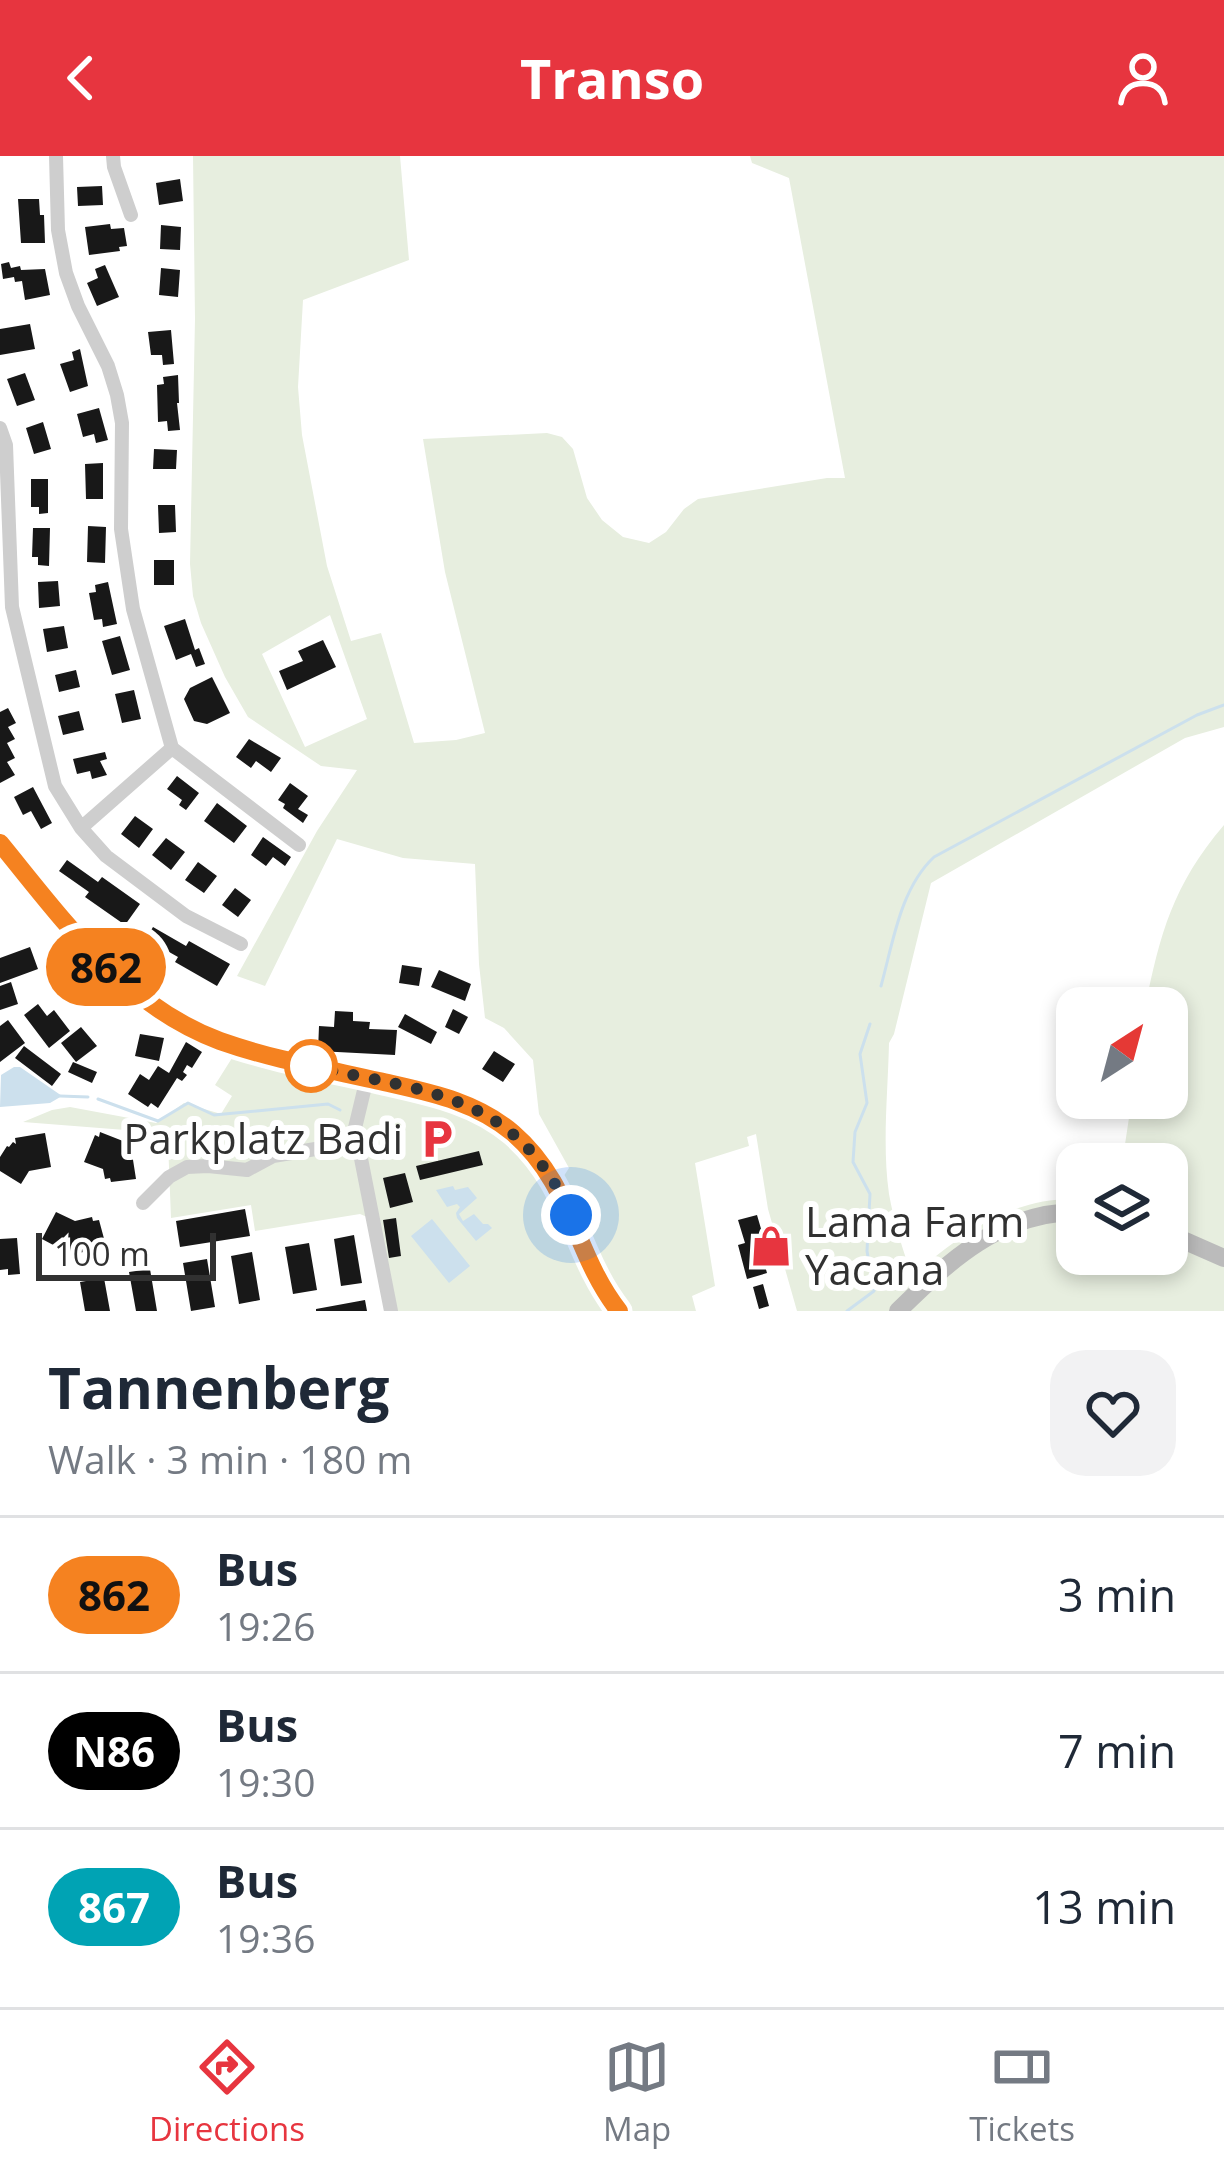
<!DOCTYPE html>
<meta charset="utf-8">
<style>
:root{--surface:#fff;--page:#f2f2f3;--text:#1f2937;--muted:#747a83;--line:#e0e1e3;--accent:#e7353f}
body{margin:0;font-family:"Open Sans",sans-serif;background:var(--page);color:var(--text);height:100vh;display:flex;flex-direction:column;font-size:45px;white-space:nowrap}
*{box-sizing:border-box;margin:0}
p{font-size:39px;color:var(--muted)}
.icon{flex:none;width:66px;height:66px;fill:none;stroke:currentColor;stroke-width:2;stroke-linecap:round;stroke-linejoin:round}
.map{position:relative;height:1155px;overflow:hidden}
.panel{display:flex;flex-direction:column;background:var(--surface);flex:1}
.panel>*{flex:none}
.badge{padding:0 24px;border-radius:39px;font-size:42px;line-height:78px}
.needle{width:78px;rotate:36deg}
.fabs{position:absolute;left:1056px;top:831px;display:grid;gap:24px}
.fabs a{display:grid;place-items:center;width:132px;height:132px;border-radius:24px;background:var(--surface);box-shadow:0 6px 18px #0003;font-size:60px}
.scale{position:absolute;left:36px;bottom:30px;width:180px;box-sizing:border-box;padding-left:12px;border:6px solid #313131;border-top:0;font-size:33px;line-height:42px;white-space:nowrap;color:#313131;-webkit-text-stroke:9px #fff;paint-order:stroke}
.you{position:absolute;width:60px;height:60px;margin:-30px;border:9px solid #fff;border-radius:50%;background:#1a73e8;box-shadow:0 0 0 18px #1a73e833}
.map>.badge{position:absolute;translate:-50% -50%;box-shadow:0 0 0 6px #fff}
.round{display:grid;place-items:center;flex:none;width:126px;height:126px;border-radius:36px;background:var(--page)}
.head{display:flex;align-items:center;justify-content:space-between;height:204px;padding:0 48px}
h1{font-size:57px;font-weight:700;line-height:90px}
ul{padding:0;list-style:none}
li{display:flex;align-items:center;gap:36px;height:156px;padding:0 48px;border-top:3px solid var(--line)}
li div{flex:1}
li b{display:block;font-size:45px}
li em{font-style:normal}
li .badge{min-width:132px;font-weight:700;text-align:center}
header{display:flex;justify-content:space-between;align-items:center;height:156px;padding:0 48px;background:var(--accent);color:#fff;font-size:54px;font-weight:700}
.tab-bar{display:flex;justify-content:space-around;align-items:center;height:168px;border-top:3px solid var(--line);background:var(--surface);font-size:33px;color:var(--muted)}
.tab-bar a{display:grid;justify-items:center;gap:6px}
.tab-bar .active{color:var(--accent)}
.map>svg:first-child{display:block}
.green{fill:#e7eedf;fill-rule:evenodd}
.water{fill:#cce0ed}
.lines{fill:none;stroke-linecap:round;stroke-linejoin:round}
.stream{stroke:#cce0ed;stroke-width:3}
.building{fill:#181818}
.street{stroke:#cecece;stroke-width:14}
.secondary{stroke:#bbb;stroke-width:18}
.line-casing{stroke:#fff;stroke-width:27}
.line{stroke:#f58220;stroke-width:18}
.walk{stroke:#313131;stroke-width:12;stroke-dasharray:0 21.6}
.stop-dot{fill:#fff;stroke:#f58220;stroke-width:6}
.labels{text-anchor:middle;stroke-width:12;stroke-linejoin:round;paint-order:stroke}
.poi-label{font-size:42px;fill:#313131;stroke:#fff;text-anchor:end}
</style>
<header><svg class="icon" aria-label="back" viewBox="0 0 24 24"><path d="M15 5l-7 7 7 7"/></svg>Transo<svg class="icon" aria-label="person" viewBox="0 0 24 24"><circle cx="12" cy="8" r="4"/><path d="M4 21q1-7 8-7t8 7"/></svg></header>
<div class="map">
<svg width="1224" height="1155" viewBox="0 0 1224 1155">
<rect width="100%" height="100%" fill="#fff"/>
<!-- green -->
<path class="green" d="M193 0H400L409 104 303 144 298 231 302 279 327 410 351 485 381 477 414 587 456 584 485 577 445 416 423 283 547 277 562 281 573 293 587 342 602 364 623 381 649 387 666 376 684 353 698 343 827 322H845L789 22 752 7 750 0H1224V571L1185 582 931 727 894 878 889 887C888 936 882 989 889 1038 894 1066 902 1092 912 1119 962 1079 1010 1041 1077 1043V1098H1167V1008H1122L1132 942H1167V852H1145C1160 777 1173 729 1224 669V1155H797L768 1053 756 978 747 981 749 990 695 1007 715 1130 692 1140 696 1155H391L372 1063 360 1058 255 1075 251 1049 171 1062 168 986 138 975 23 966 52 954 70 951 156 967 184 947 221 958 232 940 215 929 232 902 260 911 363 932 460 945 558 1029 569 1012 539 958 533 904 504 872 485 862 479 808 475 708 403 702 337 683 265 830 237 820 317 675 357 614 321 610 248 561 225 521 201 467 193 440 190 408 195 163ZM330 459 367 563 305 591 262 498Z"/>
<!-- water -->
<path class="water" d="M14 911H20L62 940 50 947 0 951 1 919Z
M453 1030 455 1034 468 1031 477 1042 459 1058 463 1065 474 1058 483 1068H488L492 1072 476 1085 457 1062 456 1057 460 1051 457 1048 447 1051 436 1034Z
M432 1063 470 1110 449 1127 411 1080Z"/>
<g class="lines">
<!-- stream -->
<path class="stream" d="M881 830C893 787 900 733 934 701L1197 559 1224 549
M60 940 88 941
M98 943 158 965 188 947 214 959 328 948 340 954
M847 1155 874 1135 867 1095 870 1038 853 1006 855 976 867 947 860 898 870 868"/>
</g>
<!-- building -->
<path class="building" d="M180 23 183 45 159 49 156 27Z
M102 30 103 49 78 50 77 31Z
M18 43H39L40 59H44L45 87H21Z
M110 68 111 73 124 72 127 90 119 91 120 95 89 99 85 71Z
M161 69 181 71 180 94 160 93Z
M9 106 11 112 20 110 21 114 45 113 50 139 25 144 22 125 15 126 14 121 3 123 1 108Z
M105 109 119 141 97 150 87 127 98 122 95 113Z
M161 112 180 114 178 141 159 139Z
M30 168 35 193 0 199V173Z
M171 174 174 208 163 209 162 199H151L148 176Z
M80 193 88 230 70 236 60 208 74 204 72 196Z
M25 217 35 244 17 250 7 223Z
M178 219 179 247H177L180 274 168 275 167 265 158 266 157 229 164 228 163 221Z
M99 252 108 284 96 287 94 278 83 281 77 258Z
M43 266 51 293 34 298 26 272Z
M154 293 177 294 176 313H153Z
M103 307V343H86L85 308Z
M31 323H48V357L39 358V351H31Z
M158 349H175L176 376 159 377Z
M88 370 106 371 105 407 87 406Z
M33 372H50L49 410 38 409V401H32Z
M154 404H174V429H154Z
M58 425 60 450 39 452 38 426Z
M108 426 117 468 103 471 102 463 94 464 89 437 96 436 95 429Z
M185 463 195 494 199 492 205 508 196 511 191 498 176 504 164 470Z
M64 470 68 492 47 496 43 473Z
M120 480 130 514 112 519 102 485Z
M323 484 336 511 287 534 279 515 303 505 298 495Z
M76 514 80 531 59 536 55 519Z
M212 521 230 557 207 568 194 565 184 543 190 532Z
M134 534 141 563 122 567 115 538Z
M8 552 16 567 8 571 15 583 7 587 15 602 7 606 15 619 0 627V556Z
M79 555 84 574 63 579 58 560Z
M249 583 281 602 271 616 256 605 251 612 236 601Z
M105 596 107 603 100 605 107 619 92 623 90 615 77 618 73 603Z
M177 620 199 637 186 654 179 649 182 644 167 633Z
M290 627 308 640 298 653 308 659 303 667 283 652 285 648 278 644Z
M33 631 52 667 41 673 31 655 23 659 14 641Z
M217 647 247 670 234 687 204 665Z
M135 660 153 673 139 692 121 678Z
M263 681 291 701 285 710 273 701 266 710 251 699Z
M166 682 185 696 171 714 152 699Z
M67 704 98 726 102 721 140 748 125 769 85 741 89 736 59 715Z
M198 706 217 720 204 737 185 724Z
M235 732 251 744 238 761 222 749Z
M153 771 186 790 189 785 230 808 217 830 175 806 178 801 146 783Z
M30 791 38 813 0 827V802Z
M402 809 422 812 419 830 399 827Z
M439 814 471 828 465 845 431 831Z
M11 826 18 848 0 854V830Z
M38 848 47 860 54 854 70 875 49 892 24 859Z
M453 853 468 861 459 878 445 871Z
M335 855 353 856V865L370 866 369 873 397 874 395 899 318 895 319 870 334 871Z
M405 858 437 876 431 888 398 871Z
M8 864 25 887 0 906V870Z
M81 871 97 890 76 906 61 887Z
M140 878 164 882 159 905 135 900Z
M186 886 202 896 192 912 187 909 183 916 187 919 182 925 177 922 158 952 151 947 148 951 128 938 140 918 149 924 158 910 169 917Z
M24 890 61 918 52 930 15 902Z
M494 895 515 908 503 926 482 913Z
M73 906 97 916 92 927 68 916Z
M100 976 128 987 126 992 131 991 136 1023 111 1026 110 1022 105 1023 103 1013 84 1006 95 979 99 981Z
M45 977 51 1011 29 1015 21 1028 0 1015V1001L7 990 9 991 13 986 16 988 15 982Z
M479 995 483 1009 420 1024 416 1010Z
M405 1017 413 1046 390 1052 383 1022Z
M245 1053 250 1080 180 1091 176 1065Z
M56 1056 75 1065 92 1061 93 1065 99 1064 106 1090 72 1099 42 1083Z
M757 1059 764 1083 758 1085 767 1117 747 1123 738 1089 745 1087 738 1064Z
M396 1062 401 1100 389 1102 383 1064Z
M354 1079 362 1127 341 1130 334 1083Z
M17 1082 20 1118 8 1119V1113L0 1114V1083Z
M309 1087 317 1134 293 1138 285 1091Z
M252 1096 260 1144 239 1148 231 1100Z
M207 1103 215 1151 191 1155 183 1107Z
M150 1113 157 1155H136L129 1116Z
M104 1122 110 1155H85L80 1126Z
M763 1128 769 1150 759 1153 753 1131Z
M365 1144 367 1155H316V1153Z"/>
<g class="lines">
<!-- street -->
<path class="street" d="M56 0 58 74 66 117 78 150 108 210 117 239 122 267 121 373 133 453 172 592 299 689
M113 0 114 11 131 59
M0 272 6 289 12 451 55 630 81 672 106 700 186 760 241 788
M81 672 172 592
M367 922 355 972 391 1155
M143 1047 169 1021 187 1011 208 1010 247 1014 273 1000 358 986"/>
<!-- secondary -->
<path class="secondary" d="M0 687C37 732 72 781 115 820 211 905 342 914 460 945 499 965 535 991 557 1029 581 1070 590 1118 619 1155
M1167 1077 1224 1102
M898 1155C949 1105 1001 1056 1077 1056"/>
</g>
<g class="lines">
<!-- line casing -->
<g class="line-casing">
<path id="line" d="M0 687C63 764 123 849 220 885 271 903 326 913 379 925 427 936 474 944 513 977 573 1029 574 1098 619 1155"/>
</g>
<!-- line -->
<use href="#line" class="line"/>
<!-- walk -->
<path class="walk" d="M311 910C425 936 516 936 571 1059"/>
</g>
<!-- icons -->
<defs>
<g id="parking-bare" transform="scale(3.24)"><path d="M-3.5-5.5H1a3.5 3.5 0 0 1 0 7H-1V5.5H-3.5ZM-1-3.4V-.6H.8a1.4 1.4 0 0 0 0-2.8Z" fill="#e7353f" stroke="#fff" stroke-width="2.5" paint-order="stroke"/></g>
<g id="shop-bare" transform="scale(3.24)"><path d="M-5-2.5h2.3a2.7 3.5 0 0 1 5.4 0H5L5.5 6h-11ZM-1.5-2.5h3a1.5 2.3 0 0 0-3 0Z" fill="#e7353f" stroke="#fff" stroke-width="2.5" paint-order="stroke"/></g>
</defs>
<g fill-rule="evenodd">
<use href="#parking-bare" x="437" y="983"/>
<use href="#shop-bare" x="771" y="1090"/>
</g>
<!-- markers -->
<circle class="stop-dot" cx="311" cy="910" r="24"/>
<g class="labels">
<!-- poi labels -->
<g class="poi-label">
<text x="403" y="998">Parkplatz Badi</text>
<text x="805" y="1081" text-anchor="start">Lama Farm<tspan x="805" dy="48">Yacana</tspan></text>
</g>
</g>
</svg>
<div class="fabs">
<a><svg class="needle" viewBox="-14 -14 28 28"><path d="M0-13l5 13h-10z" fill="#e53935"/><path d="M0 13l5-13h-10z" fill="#747a83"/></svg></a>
<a><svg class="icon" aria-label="layers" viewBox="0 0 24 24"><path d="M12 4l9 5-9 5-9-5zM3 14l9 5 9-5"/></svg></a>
</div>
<div class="scale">100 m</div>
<div class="you" style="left:571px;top:1059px"></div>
<b class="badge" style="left:106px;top:811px;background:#f58220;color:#111">862</b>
</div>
<section class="panel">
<div class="head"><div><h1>Tannenberg</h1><p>Walk · 3 min · 180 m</p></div><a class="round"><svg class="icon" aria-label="heart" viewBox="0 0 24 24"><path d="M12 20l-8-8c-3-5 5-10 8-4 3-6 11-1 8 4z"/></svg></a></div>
<ul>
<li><span class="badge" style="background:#f58220;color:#111">862</span><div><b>Bus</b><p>19:26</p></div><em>3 min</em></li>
<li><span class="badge" style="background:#000;color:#fff">N86</span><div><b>Bus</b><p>19:30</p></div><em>7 min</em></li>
<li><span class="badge" style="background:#00a3b4;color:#fff">867</span><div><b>Bus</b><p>19:36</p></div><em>13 min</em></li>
</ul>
</section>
<nav class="tab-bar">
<a class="active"><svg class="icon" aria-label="directions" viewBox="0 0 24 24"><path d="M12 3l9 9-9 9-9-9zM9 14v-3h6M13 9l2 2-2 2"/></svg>Directions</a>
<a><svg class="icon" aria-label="map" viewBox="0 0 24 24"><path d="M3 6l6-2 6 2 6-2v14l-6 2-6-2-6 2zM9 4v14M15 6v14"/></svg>Map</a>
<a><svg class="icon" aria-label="tickets" viewBox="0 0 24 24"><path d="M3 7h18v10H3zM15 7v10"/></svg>Tickets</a>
</nav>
